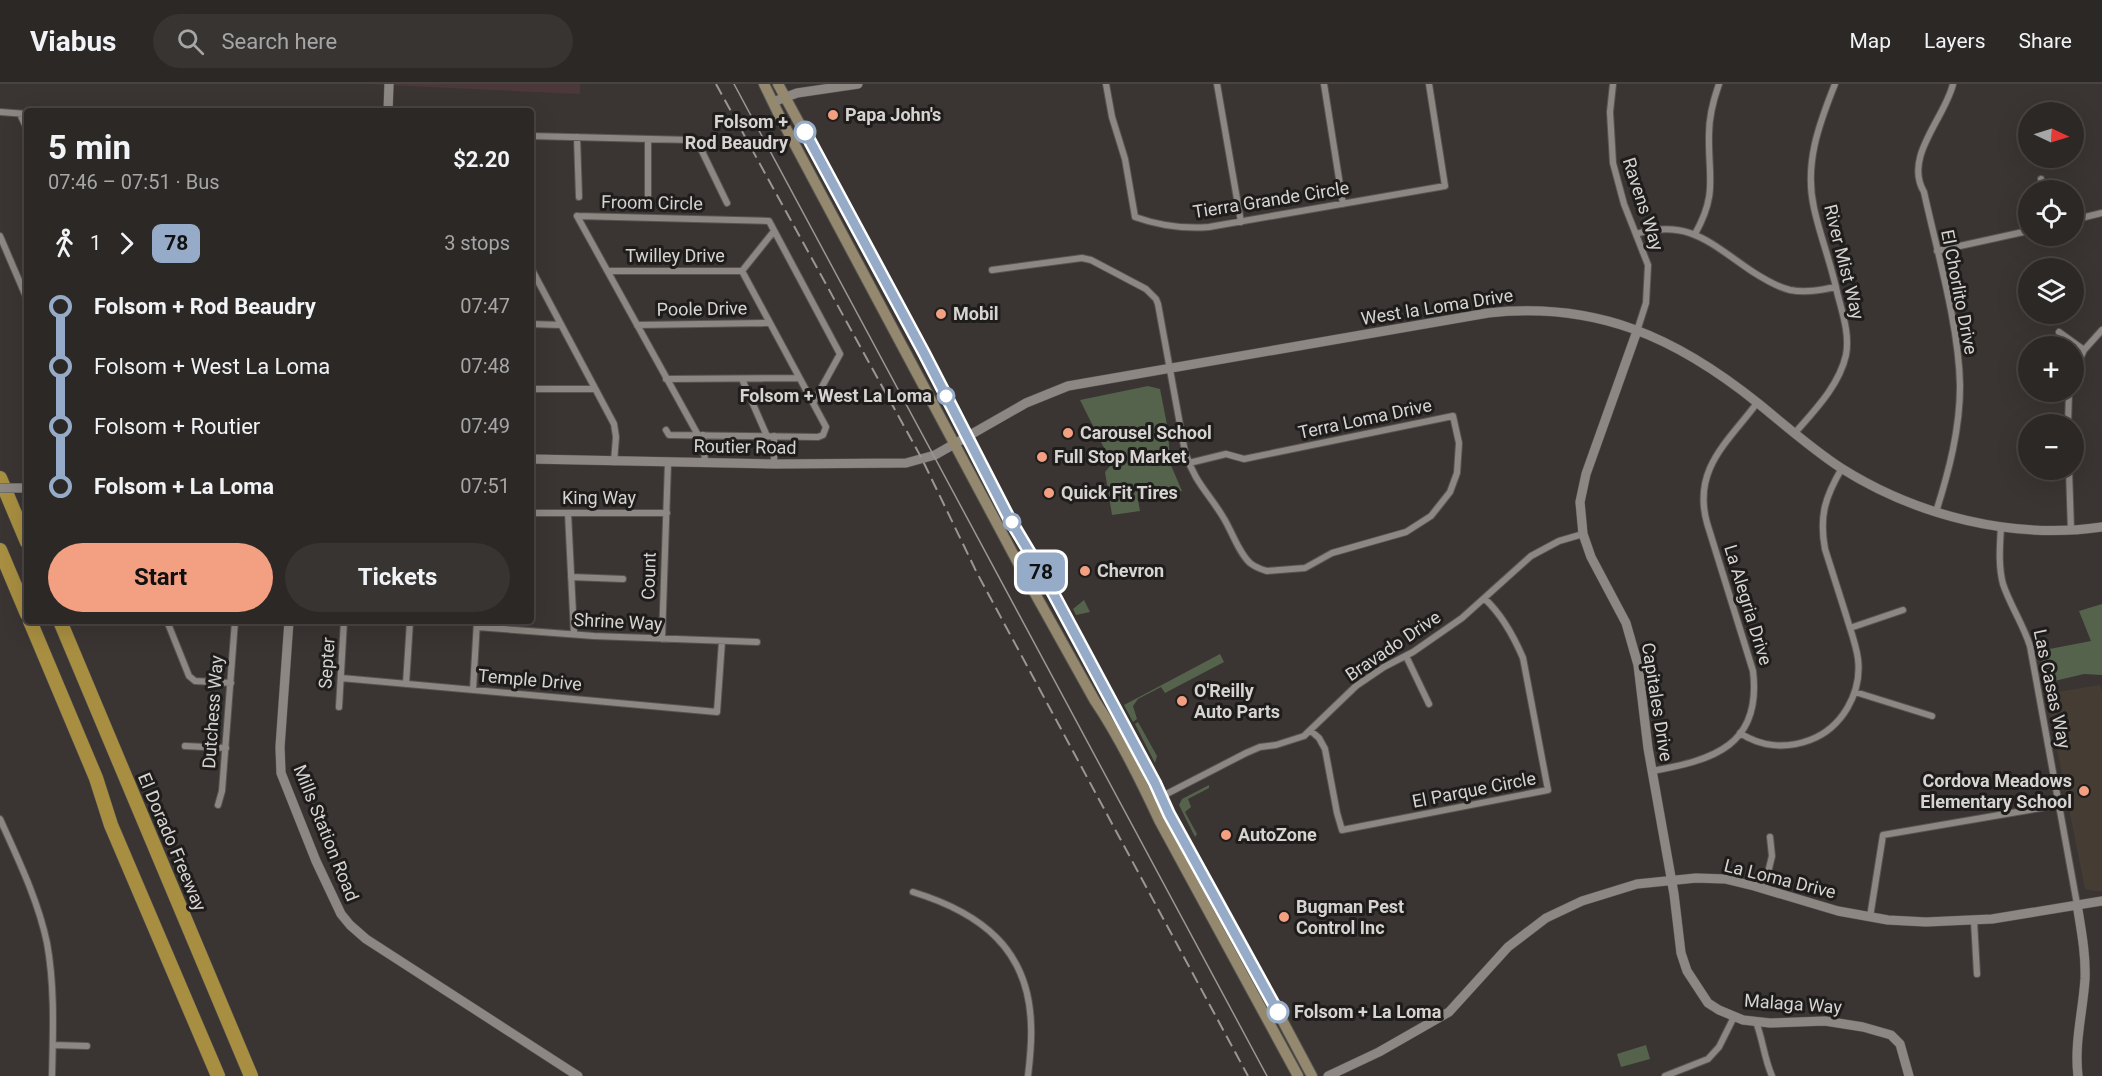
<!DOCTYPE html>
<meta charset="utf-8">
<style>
:root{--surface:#2c2826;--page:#383432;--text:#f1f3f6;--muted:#a6a6a7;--line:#484443;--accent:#f39f82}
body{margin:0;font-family:Roboto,sans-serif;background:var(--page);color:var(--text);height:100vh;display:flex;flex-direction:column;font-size:22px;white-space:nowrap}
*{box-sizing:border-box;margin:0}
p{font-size:20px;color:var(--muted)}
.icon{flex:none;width:33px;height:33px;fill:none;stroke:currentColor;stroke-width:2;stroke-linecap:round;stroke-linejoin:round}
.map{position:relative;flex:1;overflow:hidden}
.sheet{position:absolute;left:24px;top:24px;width:510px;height:516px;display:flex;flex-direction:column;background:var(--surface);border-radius:6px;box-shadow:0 6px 24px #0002,0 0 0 2px var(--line)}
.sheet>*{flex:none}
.badge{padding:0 12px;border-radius:9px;font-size:21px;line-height:39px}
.needle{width:39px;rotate:94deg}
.fabs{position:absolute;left:2018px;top:18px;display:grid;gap:12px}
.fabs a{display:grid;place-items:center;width:66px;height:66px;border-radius:50%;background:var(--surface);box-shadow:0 6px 24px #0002,0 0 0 2px var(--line);font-size:30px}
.map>.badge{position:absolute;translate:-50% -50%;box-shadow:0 0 0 3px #fff}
.legs{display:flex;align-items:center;gap:9px;height:66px;padding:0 24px;font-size:20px}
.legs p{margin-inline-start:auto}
.head{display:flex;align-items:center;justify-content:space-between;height:102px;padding:0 24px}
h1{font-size:33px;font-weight:700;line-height:45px}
.action{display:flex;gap:12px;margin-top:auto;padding:12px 24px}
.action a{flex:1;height:69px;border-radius:36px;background:var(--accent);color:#111;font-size:24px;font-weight:700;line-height:69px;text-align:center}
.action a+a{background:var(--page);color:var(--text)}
ul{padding:0 24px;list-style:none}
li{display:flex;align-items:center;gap:21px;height:60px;font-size:22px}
li i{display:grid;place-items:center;width:9px;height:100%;margin:0 8px;background:currentColor}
li i::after{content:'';width:15px;height:15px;margin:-8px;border:4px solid;border-radius:50%;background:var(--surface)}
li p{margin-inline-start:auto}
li:first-child i{background:linear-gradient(#0000 50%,currentColor 0)}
li:last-child i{background:linear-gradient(currentColor 50%,#0000 0)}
header{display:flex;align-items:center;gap:36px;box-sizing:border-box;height:84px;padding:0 30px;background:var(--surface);border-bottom:2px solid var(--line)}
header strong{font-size:28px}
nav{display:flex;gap:33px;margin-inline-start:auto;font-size:21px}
.search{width:420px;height:54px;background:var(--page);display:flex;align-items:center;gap:15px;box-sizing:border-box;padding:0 21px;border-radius:33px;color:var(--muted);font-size:22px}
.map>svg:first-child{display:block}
.commercial{fill:#4c383a}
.built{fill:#453c34}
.green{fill:#55634c}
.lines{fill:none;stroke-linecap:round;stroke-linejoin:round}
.minor-casing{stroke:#575451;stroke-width:8}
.tertiary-casing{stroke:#575451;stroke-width:10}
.secondary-casing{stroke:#575451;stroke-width:12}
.motorway-casing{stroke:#575451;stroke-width:15}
.minor{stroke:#8c8783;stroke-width:6}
.tertiary{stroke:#8c8783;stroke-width:9}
.secondary{stroke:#94896f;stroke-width:10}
.motorway{stroke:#a78e40;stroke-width:14}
.tram{stroke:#9a9694;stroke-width:1.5}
.rail{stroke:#9a9694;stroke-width:2;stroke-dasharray:12 6;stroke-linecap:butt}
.tertiary-bridge-casing{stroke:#575451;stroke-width:10;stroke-linecap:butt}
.tertiary-bridge{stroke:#8c8783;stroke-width:9}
.line-1-casing{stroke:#fff;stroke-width:14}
.line-1{stroke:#96abc7;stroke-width:9}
.poi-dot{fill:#f39f82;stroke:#1f1d1c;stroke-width:2}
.stop-1-dot{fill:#fff;stroke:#96abc7;stroke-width:3}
.labels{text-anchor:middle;stroke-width:6;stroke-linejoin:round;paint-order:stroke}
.poi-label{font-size:18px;font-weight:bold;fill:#d6d3d1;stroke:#1f1d1c;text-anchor:start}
.stop-label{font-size:18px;font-weight:bold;fill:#d6d3d1;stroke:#1f1d1c;text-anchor:end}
.street-label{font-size:18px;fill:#d6d3d1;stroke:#1f1d1c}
</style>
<header>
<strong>Viabus</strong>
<div class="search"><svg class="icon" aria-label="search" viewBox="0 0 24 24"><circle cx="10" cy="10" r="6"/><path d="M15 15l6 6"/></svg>Search here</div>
<nav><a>Map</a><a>Layers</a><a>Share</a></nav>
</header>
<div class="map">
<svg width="2102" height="992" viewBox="0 0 2102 992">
<rect width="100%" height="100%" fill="#3a3532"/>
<!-- commercial -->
<path class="commercial" d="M366 0H580V10Z"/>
<!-- built -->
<path class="built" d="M2100 601 2102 607V807H2095L2085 805 2046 610Z"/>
<!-- green -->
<path class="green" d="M1148 302 1160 305 1168 346 1170 379 1182 407 1138 416 1140 427 1112 431 1105 388 1112 380 1080 316Z
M1084 516 1090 528 1076 531 1073 525Z
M2102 520V591L2084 590 2046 599 2039 567 2091 557 2079 527Z
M1220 570 1224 578 1165 609 1161 603 1138 615 1133 622 1137 635 1133 638 1124 621Z
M1138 638 1157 672 1155 679 1135 640Z
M1209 701V704L1188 715 1191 723 1185 728 1197 750 1195 753 1179 721 1182 715Z
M1646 961 1650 975 1621 983 1617 970Z"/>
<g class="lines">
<!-- minor casing -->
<g class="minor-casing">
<path id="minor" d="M1106 0 1112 33 1125 75 1135 133C1160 142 1182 145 1209 143L1445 102 1429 0
M1217 0 1241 138
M1324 0 1343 120
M1613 0 1610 28 1613 79 1624 120 1648 181 1646 219 1637 247
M0 28 27 30
M20 30 27 45
M531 52 691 56 699 61 727 119
M577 53 579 113
M2041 95 2043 106
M648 120V55
M577 132 769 137 840 270 813 319
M577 132 698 351
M2073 136 2102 129
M1636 150C1689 134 1711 160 1753 188 1764 195 1777 203 1790 206 1806 209 1821 206 1836 203
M1695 150C1718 109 1708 93 1709 50 1709 33 1713 17 1719 0
M0 152 27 215
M1937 167 2028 147
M531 184 614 340 616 353 614 378
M992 186 1082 174 1091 176 1146 205 1156 215 1158 220 1185 368C1195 399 1208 408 1223 433 1232 447 1238 468 1250 479 1255 483 1260 485 1267 487L1305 484 1332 469 1406 448 1431 432 1450 408 1457 389 1459 359 1453 332 1244 375 1226 370 1189 379
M608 187H742
M531 240 561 241
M637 241 768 239
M2059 248 2084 266
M2073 290 2084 266 2102 246
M666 295 799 294
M742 295 767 352
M531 305H595
M2068 340 2069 308
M666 346 669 351 818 353 823 351 826 343 742 187 774 147
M1794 350C1814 327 1839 302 1846 271 1850 250 1842 228 1837 208 1831 179 1820 152 1814 124 1804 80 1819 40 1835 0
M703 351 705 379
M774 352V380
M2069 386 2071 446
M1936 428C1949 387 1960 345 1960 302 1959 241 1937 168 1924 108 1903 73 1945 34 1953 0
M531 429H667
M568 429 574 550
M2001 442C2000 461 1998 481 2003 500 2010 521 2023 540 2030 562L2077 820
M571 493 623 495
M167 537 189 592 195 597 231 599
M477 543 594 552 757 558
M1850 544 1903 526
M662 555 668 379
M1406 572 1429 620
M341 594 717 628 722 557
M406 600 410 537
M473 606 477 537
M1855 608 1932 632
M339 623 344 537
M1311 647 1319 654 1325 665 1337 729 1342 746 1548 706 1523 574C1514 553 1501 530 1485 515
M1740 649C1761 663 1786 665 1810 656 1842 644 1862 609 1858 575 1856 560 1850 545 1846 531 1839 509 1832 487 1825 465 1819 432 1825 413 1842 384
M185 662 226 664
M1652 687C1713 676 1762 662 1753 587L1707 439C1692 385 1728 358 1757 319
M1151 718 1246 669 1260 663 1276 661 1304 652 1356 602 1384 583 1413 568 1462 534 1531 472 1559 457 1583 450
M218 721 222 707 235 537
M0 735C18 775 38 816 47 859 55 903 53 948 52 992
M1764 805 1772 772 1770 753
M913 808C981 829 1029 865 1031 941 1032 958 1030 975 1028 992
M1870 833 1883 751 2058 721
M1974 837 1977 890
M1756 938C1763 956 1764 974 1772 992
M53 961 87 962
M1665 992 1708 975 1719 963 1734 933"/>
</g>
<!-- tertiary casing -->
<g class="tertiary-casing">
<path id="tertiary" d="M773 18 797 9 858 0
M388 27 389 0
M1637 247 1586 390 1580 418 1583 450 1591 473 1626 539 1638 581 1648 664 1674 810 1681 869 1687 887 1708 919 1719 926 1743 936 1770 939 1825 937 1863 943 1891 951 1900 960 1909 992
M531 375 776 380 906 379 935 371 1026 319 1068 302 1488 229C1596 217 1676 253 1759 320 1786 342 1812 365 1841 384 1917 432 2013 456 2102 443
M289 537 280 663 281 689 316 777 341 830 350 841 366 855 578 992
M2077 820C2081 845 2086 870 2085 895 2083 927 2074 959 2078 992
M1328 992 1379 968 1449 928 1508 863 1546 834 1582 817 1637 800 1696 794 1725 795 1754 802 1838 827 1888 836 1926 838 1992 835 2102 817"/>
</g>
<!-- secondary casing -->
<g class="secondary-casing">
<path id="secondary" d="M764 0 780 33 1018 479 1095 617C1120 654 1140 695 1159 736L1298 992
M778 0 924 269 1009 433 1045 494 1155 699 1169 730 1217 814 1312 992"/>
</g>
<!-- motorway casing -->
<g class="motorway-casing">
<path id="motorway" d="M0 394 27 458
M0 466 27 530
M30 537 96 694 111 741 218 992
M60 537 251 992"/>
</g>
<!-- minor -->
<use href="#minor" class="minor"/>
<!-- tertiary -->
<use href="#tertiary" class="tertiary"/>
<!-- secondary -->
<use href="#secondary" class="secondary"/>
<!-- motorway -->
<use href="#motorway" class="motorway"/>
<!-- tram -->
<path class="tram" d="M734 0 1267 992"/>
<!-- rail -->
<path class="rail" d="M716 0 922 375 977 489 1248 992"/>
<!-- tertiary-bridge casing -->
<g class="tertiary-bridge-casing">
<path id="tertiary-bridge" d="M0 404H27"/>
</g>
<!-- tertiary-bridge -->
<use href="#tertiary-bridge" class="tertiary-bridge"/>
</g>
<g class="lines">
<!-- line-1 casing -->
<g class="line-1-casing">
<path id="line-1" d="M805 48 924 269 1009 434 1045 494 1155 699 1169 730 1278 928"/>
</g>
<!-- line-1 -->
<use href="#line-1" class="line-1"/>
</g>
<!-- markers -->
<g class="poi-dot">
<circle cx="833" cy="31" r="6"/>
<circle cx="941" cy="230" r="6"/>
<circle cx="1068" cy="349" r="6"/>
<circle cx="1042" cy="373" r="6"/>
<circle cx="1049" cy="409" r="6"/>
<circle cx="1085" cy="487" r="6"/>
<circle cx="1182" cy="617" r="6"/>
<circle cx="2084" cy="707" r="6"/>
<circle cx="1226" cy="751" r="6"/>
<circle cx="1284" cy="833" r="6"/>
</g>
<g class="stop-1-dot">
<circle cx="805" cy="48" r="10"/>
<circle cx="946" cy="312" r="8"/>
<circle cx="1012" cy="438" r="8"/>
<circle cx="1278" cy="928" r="10"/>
</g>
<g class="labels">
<!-- poi labels -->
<g class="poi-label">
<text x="845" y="37">Papa John's</text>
<text x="953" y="236">Mobil</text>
<text x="1080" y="355">Carousel School</text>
<text x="1054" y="379">Full Stop Market</text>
<text x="1061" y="415">Quick Fit Tires</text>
<text x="1097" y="493">Chevron</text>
<text x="1194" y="613">O'Reilly<tspan x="1194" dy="21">Auto Parts</tspan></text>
<text x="2072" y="703" text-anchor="end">Cordova Meadows<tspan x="2072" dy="21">Elementary School</tspan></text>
<text x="1238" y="757">AutoZone</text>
<text x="1296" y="829">Bugman Pest<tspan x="1296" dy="21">Control Inc</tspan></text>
</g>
<!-- stop labels -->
<g class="stop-label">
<text x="788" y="44">Folsom +<tspan x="788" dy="21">Rod Beaudry</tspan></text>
<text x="932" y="318">Folsom + West La Loma</text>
<text x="1294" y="934" text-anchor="start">Folsom + La Loma</text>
</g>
<!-- street labels -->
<g class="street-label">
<text transform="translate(1271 116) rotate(-9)" y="6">Tierra Grande Circle</text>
<text transform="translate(652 119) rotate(1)" y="6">Froom Circle</text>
<text transform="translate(1643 120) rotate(72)" y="6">Ravens Way</text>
<text x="675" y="178">Twilley Drive</text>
<text transform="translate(1844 178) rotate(76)" y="6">River Mist Way</text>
<text transform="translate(1959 208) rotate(79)" y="6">El Chorlito Drive</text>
<text transform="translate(1437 223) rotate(-9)" y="6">West la Loma Drive</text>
<text transform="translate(702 225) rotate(-1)" y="6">Poole Drive</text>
<text transform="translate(1365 335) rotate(-12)" y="6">Terra Loma Drive</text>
<text transform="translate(745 363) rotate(1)" y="6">Routier Road</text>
<text x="599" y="420">King Way</text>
<text transform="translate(649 492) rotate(-88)" y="6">Count</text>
<text transform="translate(1748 521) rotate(73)" y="6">La Alegria Drive</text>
<text transform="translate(618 538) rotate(3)" y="6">Shrine Way</text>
<text transform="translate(1393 562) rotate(-34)" y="6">Bravado Drive</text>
<text transform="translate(327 579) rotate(-86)" y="6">Septer</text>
<text transform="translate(530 596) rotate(5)" y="6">Temple Drive</text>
<text transform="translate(2052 605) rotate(78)" y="6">Las Casas Way</text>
<text transform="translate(1657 618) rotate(81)" y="6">Capitales Drive</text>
<text transform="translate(213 628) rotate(-86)" y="6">Dutchess Way</text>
<text transform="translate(1474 706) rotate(-11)" y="6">El Parque Circle</text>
<text transform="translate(326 749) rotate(68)" y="6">Mills Station Road</text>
<text transform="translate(172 758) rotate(67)" y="6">El Dorado Freeway</text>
<text transform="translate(1780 795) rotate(14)" y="6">La Loma Drive</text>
<text transform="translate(1793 920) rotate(4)" y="6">Malaga Way</text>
</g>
</g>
</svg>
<div class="fabs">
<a><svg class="needle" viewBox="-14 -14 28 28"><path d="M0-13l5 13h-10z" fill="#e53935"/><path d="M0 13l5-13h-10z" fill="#a6a6a7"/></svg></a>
<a><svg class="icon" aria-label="locate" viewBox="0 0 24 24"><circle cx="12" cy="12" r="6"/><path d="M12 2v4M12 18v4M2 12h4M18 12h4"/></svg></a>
<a><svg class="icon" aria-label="layers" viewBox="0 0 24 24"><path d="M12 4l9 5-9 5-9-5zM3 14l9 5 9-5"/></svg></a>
<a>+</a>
<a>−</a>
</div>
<b class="badge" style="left:1041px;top:488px;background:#96abc7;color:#111">78</b>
<section class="sheet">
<div class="head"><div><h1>5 min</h1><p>07:46 – 07:51 · Bus</p></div><b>$2.20</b></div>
<div class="legs"><svg class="icon" aria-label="walk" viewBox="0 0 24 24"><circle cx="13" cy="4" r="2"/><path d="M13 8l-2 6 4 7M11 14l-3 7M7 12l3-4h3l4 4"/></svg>1<svg class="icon" aria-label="forward" viewBox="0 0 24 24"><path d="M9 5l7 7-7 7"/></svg><b class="badge" style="background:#96abc7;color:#111">78</b><p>3 stops</p></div>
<ul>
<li><i style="color:#96abc7"></i><b>Folsom + Rod Beaudry</b><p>07:47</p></li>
<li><i style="color:#96abc7"></i><span>Folsom + West La Loma</span><p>07:48</p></li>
<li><i style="color:#96abc7"></i><span>Folsom + Routier</span><p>07:49</p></li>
<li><i style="color:#96abc7"></i><b>Folsom + La Loma</b><p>07:51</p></li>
</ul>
<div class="action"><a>Start</a><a>Tickets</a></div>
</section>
</div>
